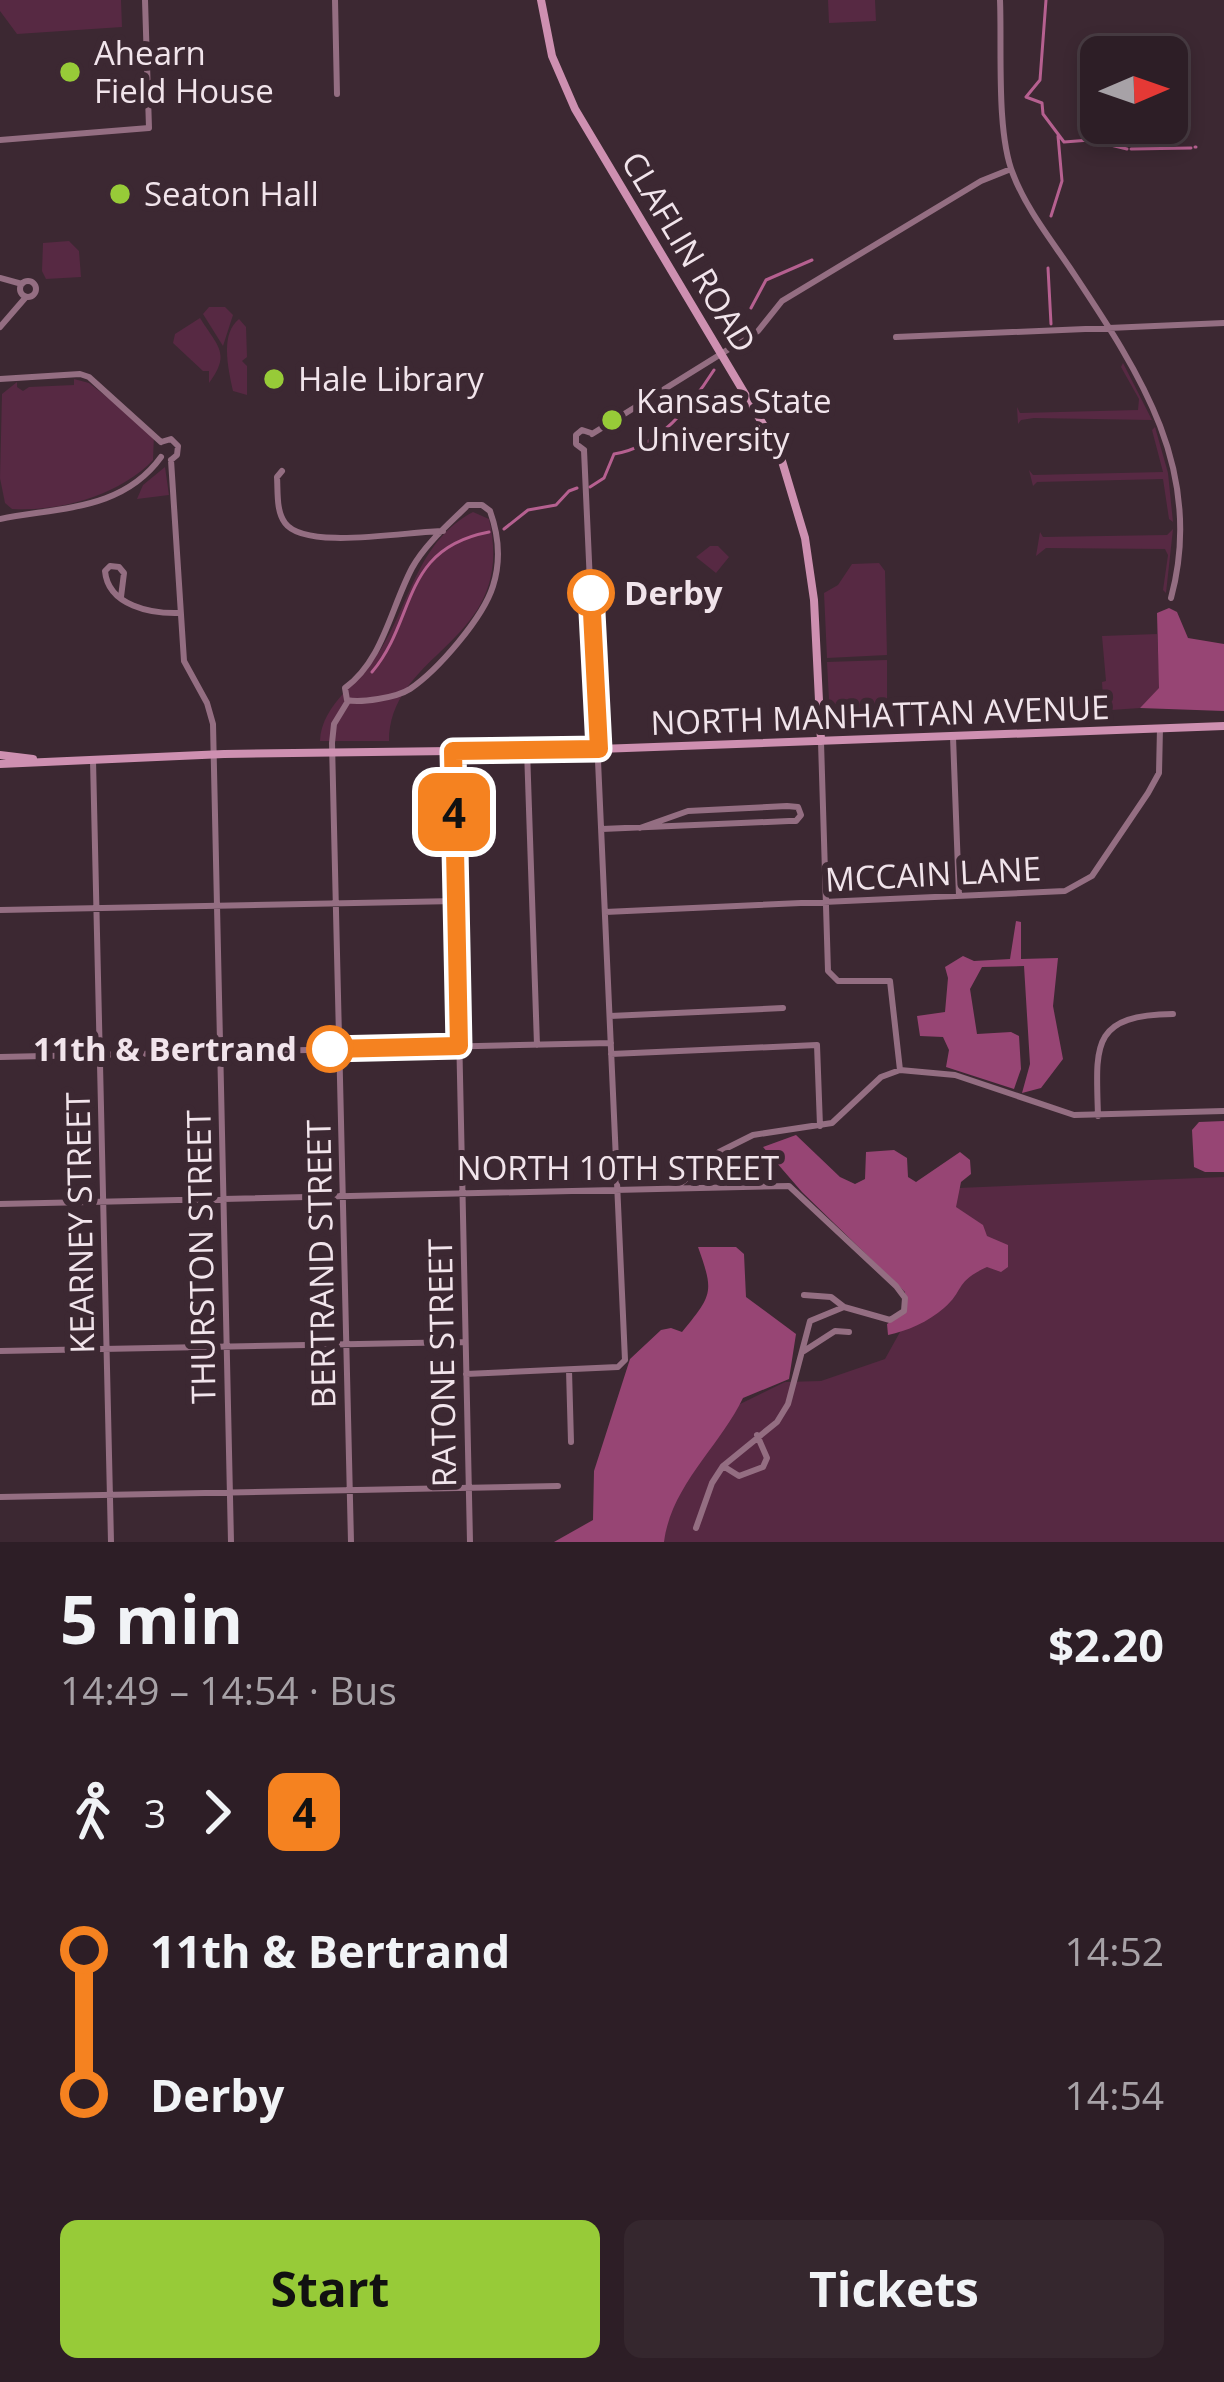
<!DOCTYPE html>
<meta charset="utf-8">
<style>
:root{--surface:#2d1e26;--page:#35272e;--text:#f1f3f6;--muted:#a7a2a7;--line:#483c43;--accent:#97cb38}
body{margin:0;font-family:"Open Sans",sans-serif;background:var(--page);color:var(--text);height:100vh;display:flex;flex-direction:column;font-size:45px;white-space:nowrap}
*{box-sizing:border-box;margin:0}
p{font-size:39px;color:var(--muted)}
.icon{flex:none;width:66px;height:66px;fill:none;stroke:currentColor;stroke-width:2;stroke-linecap:round;stroke-linejoin:round}
.map{position:relative;height:1542px;overflow:hidden}
.side{display:flex;flex-direction:column;background:var(--surface);flex:1}
.side>*{flex:none}
.badge{padding:0 24px;border-radius:18px;font-size:42px;line-height:78px}
.needle{width:78px;rotate:88deg}
.buttons{position:absolute;left:1080px;top:36px;display:grid;gap:24px}
.buttons a{display:grid;place-items:center;width:108px;height:108px;border-radius:18px;background:var(--surface);box-shadow:0 6px 18px #0003,0 0 0 3px var(--line);font-size:60px}
.map>.badge{position:absolute;translate:-50% -50%;box-shadow:0 0 0 6px #fff}
.legs{display:flex;align-items:center;gap:18px;height:132px;padding:0 60px;font-size:39px}
.legs p{margin-inline-start:auto}
.overview{display:flex;align-items:center;justify-content:space-between;height:204px;padding:0 60px}
h1{font-size:66px;font-weight:700;line-height:90px}
.cta{display:flex;gap:24px;margin-top:auto;padding:24px 60px}
.cta a{flex:1;height:138px;border-radius:18px;background:var(--accent);color:#111;font-size:48px;font-weight:700;line-height:138px;text-align:center}
.cta a+a{background:var(--page);color:var(--text)}
ul{padding:0 60px;list-style:none}
li{display:flex;align-items:center;gap:42px;height:144px;font-size:45px}
li i{display:grid;place-items:center;width:18px;height:100%;margin:0 15px;background:currentColor}
li i::after{content:'';width:30px;height:30px;margin:-15px;border:9px solid;border-radius:50%;background:var(--surface)}
li p{margin-inline-start:auto}
li:first-child i{background:linear-gradient(#0000 50%,currentColor 0)}
li:last-child i{background:linear-gradient(currentColor 50%,#0000 0)}
.map>svg:first-child{display:block}
.green{fill:#572943}
.forest{fill:#974574}
.lines{fill:none;stroke-linecap:round;stroke-linejoin:round}
.stream{stroke:#b66090;stroke-width:3}
.street{stroke:#946e82;stroke-width:6}
.secondary{stroke:#ce90b1;stroke-width:8}
.line-1-casing{stroke:#fff;stroke-width:27}
.line-1{stroke:#f58220;stroke-width:18}
.poi-dot{fill:#97cb38;stroke:#3c2832;stroke-width:4.5}
.stop-1-dot{fill:#fff;stroke:#f58220;stroke-width:6}
.labels{text-anchor:middle;stroke-width:12;stroke-linejoin:round;paint-order:stroke}
.poi-label{font-size:33px;fill:#f1e4eb;stroke:#3c2832;text-anchor:start}
.street-label{font-size:33px;fill:#f1e4eb;stroke:#3c2832}
.stop-label{font-size:33px;font-weight:bold;fill:#f1e4eb;stroke:#3c2832;text-anchor:start}
</style>
<div class="map">
<svg width="1224" height="1542" viewBox="0 0 1224 1542">
<rect width="100%" height="100%" fill="#3c2832"/>
<!-- green -->
<path class="green" d="M0 0H121L122 27 17 34 0 11Z
M828 0H875L876 21 829 23Z
M69 241 79 251 81 277 46 279 42 271 43 243Z
M209 307H225L233 315 223 346 203 314Z
M200 318C218 347 231 353 209 383V371H203L173 343 175 334Z
M239 319 246 327 247 357 242 361 247 366V395L233 391C228 368 220 334 239 319Z
M1123 363 1152 420 1034 418 1021 420 1018 424 1017 407 1020 413 1138 410 1139 399 1121 367Z
M74 379 89 383 154 434 153 460C120 495 60 512 12 509L5 503 0 478 2 394 17 382V387L23 391 29 387 74 385Z
M1155 427 1168 473 1173 522 1169 519 1163 479 1037 482 1033 486 1029 470 1033 475 1163 472 1152 430Z
M165 467 169 495 137 499 143 485Z
M473 512 489 519C518 643 390 649 389 741H320C321 704 363 679 381 649 411 601 418 541 473 512Z
M1173 529 1166 593 1163 590 1168 555 1165 549 1046 548 1036 556 1040 532 1043 537 1167 535Z
M710 546H718L729 557 716 573 696 557Z
M879 563 885 571 887 655 827 658 824 593 838 585 852 564Z
M1157 634 1160 688 1140 708 1111 710 1109 706 1054 705 1057 694H1071L1077 701 1103 697 1102 682 1106 681 1102 636Z
M887 660V716L876 721 830 719 827 662Z
M1224 1177V1542H654L677 1435 785 1382 821 1381 885 1359 910 1314 909 1290 814 1194Z"/>
<!-- forest -->
<path class="forest" d="M1169 608 1177 612 1188 638 1224 644V711L1140 708 1159 688 1157 613Z
M1016 921 1021 922V959L1058 958 1053 1006 1063 1059 1041 1088 1022 1093 1030 1064 1024 966 982 967 970 989 977 1034 1011 1032 1019 1036 1021 1069 1014 1089 946 1067 949 1050 943 1037 920 1036 917 1016 945 1012 948 978 945 967 963 956 974 961 1010 959Z
M1224 1121V1172H1205L1194 1167 1192 1130 1199 1122Z
M796 1135 840 1177 855 1184 865 1179 866 1152 894 1150 907 1158 908 1177 916 1182 960 1152 970 1160 971 1174 961 1182 956 1207 983 1225 987 1236 1008 1245V1267L1001 1272 987 1267C954 1282 965 1290 944 1308 928 1322 907 1331 888 1335L887 1324 906 1312 905 1292 802 1192 763 1147Z
M698 1247H736L744 1254 746 1297 796 1334 789 1379 743 1398C720 1446 671 1486 664 1542H554L593 1520 594 1471 630 1359 661 1330 671 1328 682 1332C713 1294 714 1292 698 1247Z"/>
<g class="lines">
<!-- stream -->
<path class="stream" d="M1046 0 1040 80 1026 97 1042 103 1043 114 1064 142 1090 140 1127 149
M1195 147H1196
M1131 149 1191 148
M1051 216 1062 181 1058 136
M1048 268 1051 324
M751 308 766 280 812 260
M590 487 604 478 614 454C659 447 691 406 714 370
M504 529 528 510 556 505 569 491 577 488
M372 672C417 619 400 549 489 532"/>
<!-- street -->
<path class="street" d="M335 0 337 94
M1000 0C1002 47 996 132 1013 174 1026 208 1049 237 1070 268 1137 369 1206 469 1171 598
M0 140 149 128 145 0
M0 278 22 284
M20 289a8 8 0 1 1 16 0a8 8 0 1 1-16 0Z
M0 327 26 297
M896 337 1224 323
M0 379 80 374 89 377 161 442
M592 434 758 331 782 301 981 181 1011 169
M161 442 171 439 178 446 177 455 171 460
M584 450 576 444V435L582 430 591 433
M171 460 184 661 207 703 213 724 231 1542
M282 471 277 477C278 492 276 511 285 523 305 551 410 531 443 531
M468 505H482L490 511C499 536 501 561 493 586 483 618 438 670 410 689 396 698 360 703 347 700L345 688C383 660 390 610 412 568 425 544 449 524 468 505Z
M0 519C59 507 122 511 161 457
M121 597 124 573 119 567 110 566 105 571C108 606 152 614 180 613
M348 701 334 724 332 743 351 1542
M953 737 959 896
M821 742 828 971 838 981H890L900 1070
M527 750 537 1045
M453 751 470 1542
M93 760 111 1542
M602 829 789 821H796L801 815 798 807 787 806 688 811 640 828
M0 910 456 901
M605 912 1065 891 1092 876 1148 793 1159 773 1160 728
M610 1016 783 1008
M611 1054 817 1045 820 1126
M0 1057 611 1043
M1098 1116C1096 1046 1090 1015 1173 1014
M679 1185 719 1152 753 1135 832 1123 881 1077 900 1070 955 1075 1074 1115 1224 1111
M0 1204 789 1186 896 1286 905 1298 904 1311 890 1320 844 1307 810 1321 788 1404 777 1422 723 1466 712 1483 696 1528
M804 1295 831 1297 844 1307
M0 1351 464 1342
M804 1351 835 1331 849 1332
M569 1370 571 1442
M466 1374 618 1367 625 1360 584 450
M723 1466 739 1476 763 1467 767 1458 757 1435
M0 1497 558 1486"/>
<!-- secondary -->
<path class="secondary" d="M541 0 552 56 575 109 779 451 805 538 814 600 821 741
M0 755 33 759
M0 764 224 754 599 749 1224 726"/>
</g>
<g class="lines">
<!-- line-1 casing -->
<g class="line-1-casing">
<path id="line-1" d="M330 1049 459 1046 453 751 599 749 591 593"/>
</g>
<!-- line-1 -->
<use href="#line-1" class="line-1"/>
</g>
<!-- markers -->
<g class="poi-dot">
<circle cx="70" cy="72" r="12"/>
<circle cx="120" cy="194" r="12"/>
<circle cx="274" cy="379" r="12"/>
<circle cx="612" cy="420" r="12"/>
</g>
<g class="stop-1-dot">
<circle cx="591" cy="593" r="21"/>
<circle cx="330" cy="1049" r="21"/>
</g>
<g class="labels">
<!-- poi labels -->
<g class="poi-label">
<text x="94" y="65">Ahearn<tspan x="94" dy="38">Field House</tspan></text>
<text x="144" y="206">Seaton Hall</text>
<text x="298" y="391">Hale Library</text>
<text x="636" y="413">Kansas State<tspan x="636" dy="38">University</tspan></text>
</g>
<!-- street labels -->
<g class="street-label">
<text transform="translate(689 252) rotate(59)" y="12">CLAFLIN ROAD</text>
<text transform="translate(880 715) rotate(-2)" y="12">NORTH MANHATTAN AVENUE</text>
<text transform="translate(933 874) rotate(-3)" y="12">MCCAIN LANE</text>
<text x="618" y="1180">NORTH 10TH STREET</text>
<text transform="translate(80 1223) rotate(-91)" y="12">KEARNEY STREET</text>
<text transform="translate(201 1257) rotate(-91)" y="12">THURSTON STREET</text>
<text transform="translate(321 1264) rotate(-91)" y="12">BERTRAND STREET</text>
<text transform="translate(442 1363) rotate(-91)" y="12">RATONE STREET</text>
</g>
<!-- stop labels -->
<g class="stop-label">
<text x="624" y="605">Derby</text>
<text x="297" y="1061" text-anchor="end">11th &amp; Bertrand</text>
</g>
</g>
</svg>
<div class="buttons">
<a><svg class="needle" viewBox="-14 -14 28 28"><path d="M0-13l5 13h-10z" fill="#e53935"/><path d="M0 13l5-13h-10z" fill="#a7a2a7"/></svg></a>
</div>
<b class="badge" style="left:454px;top:812px;background:#f58220;color:#111">4</b>
</div>
<section class="side">
<div class="overview"><div><h1>5 min</h1><p>14:49 – 14:54 · Bus</p></div><b>$2.20</b></div>
<div class="legs"><svg class="icon" aria-label="walk" viewBox="0 0 24 24"><circle cx="13" cy="4" r="2"/><path d="M13 8l-2 6 4 7M11 14l-3 7M7 12l3-4h3l4 4"/></svg>3<svg class="icon" aria-label="forward" viewBox="0 0 24 24"><path d="M9 5l7 7-7 7"/></svg><b class="badge" style="background:#f58220;color:#111">4</b></div>
<ul>
<li><i style="color:#f58220"></i><b>11th &amp; Bertrand</b><p>14:52</p></li>
<li><i style="color:#f58220"></i><b>Derby</b><p>14:54</p></li>
</ul>
<div class="cta"><a>Start</a><a>Tickets</a></div>
</section>
